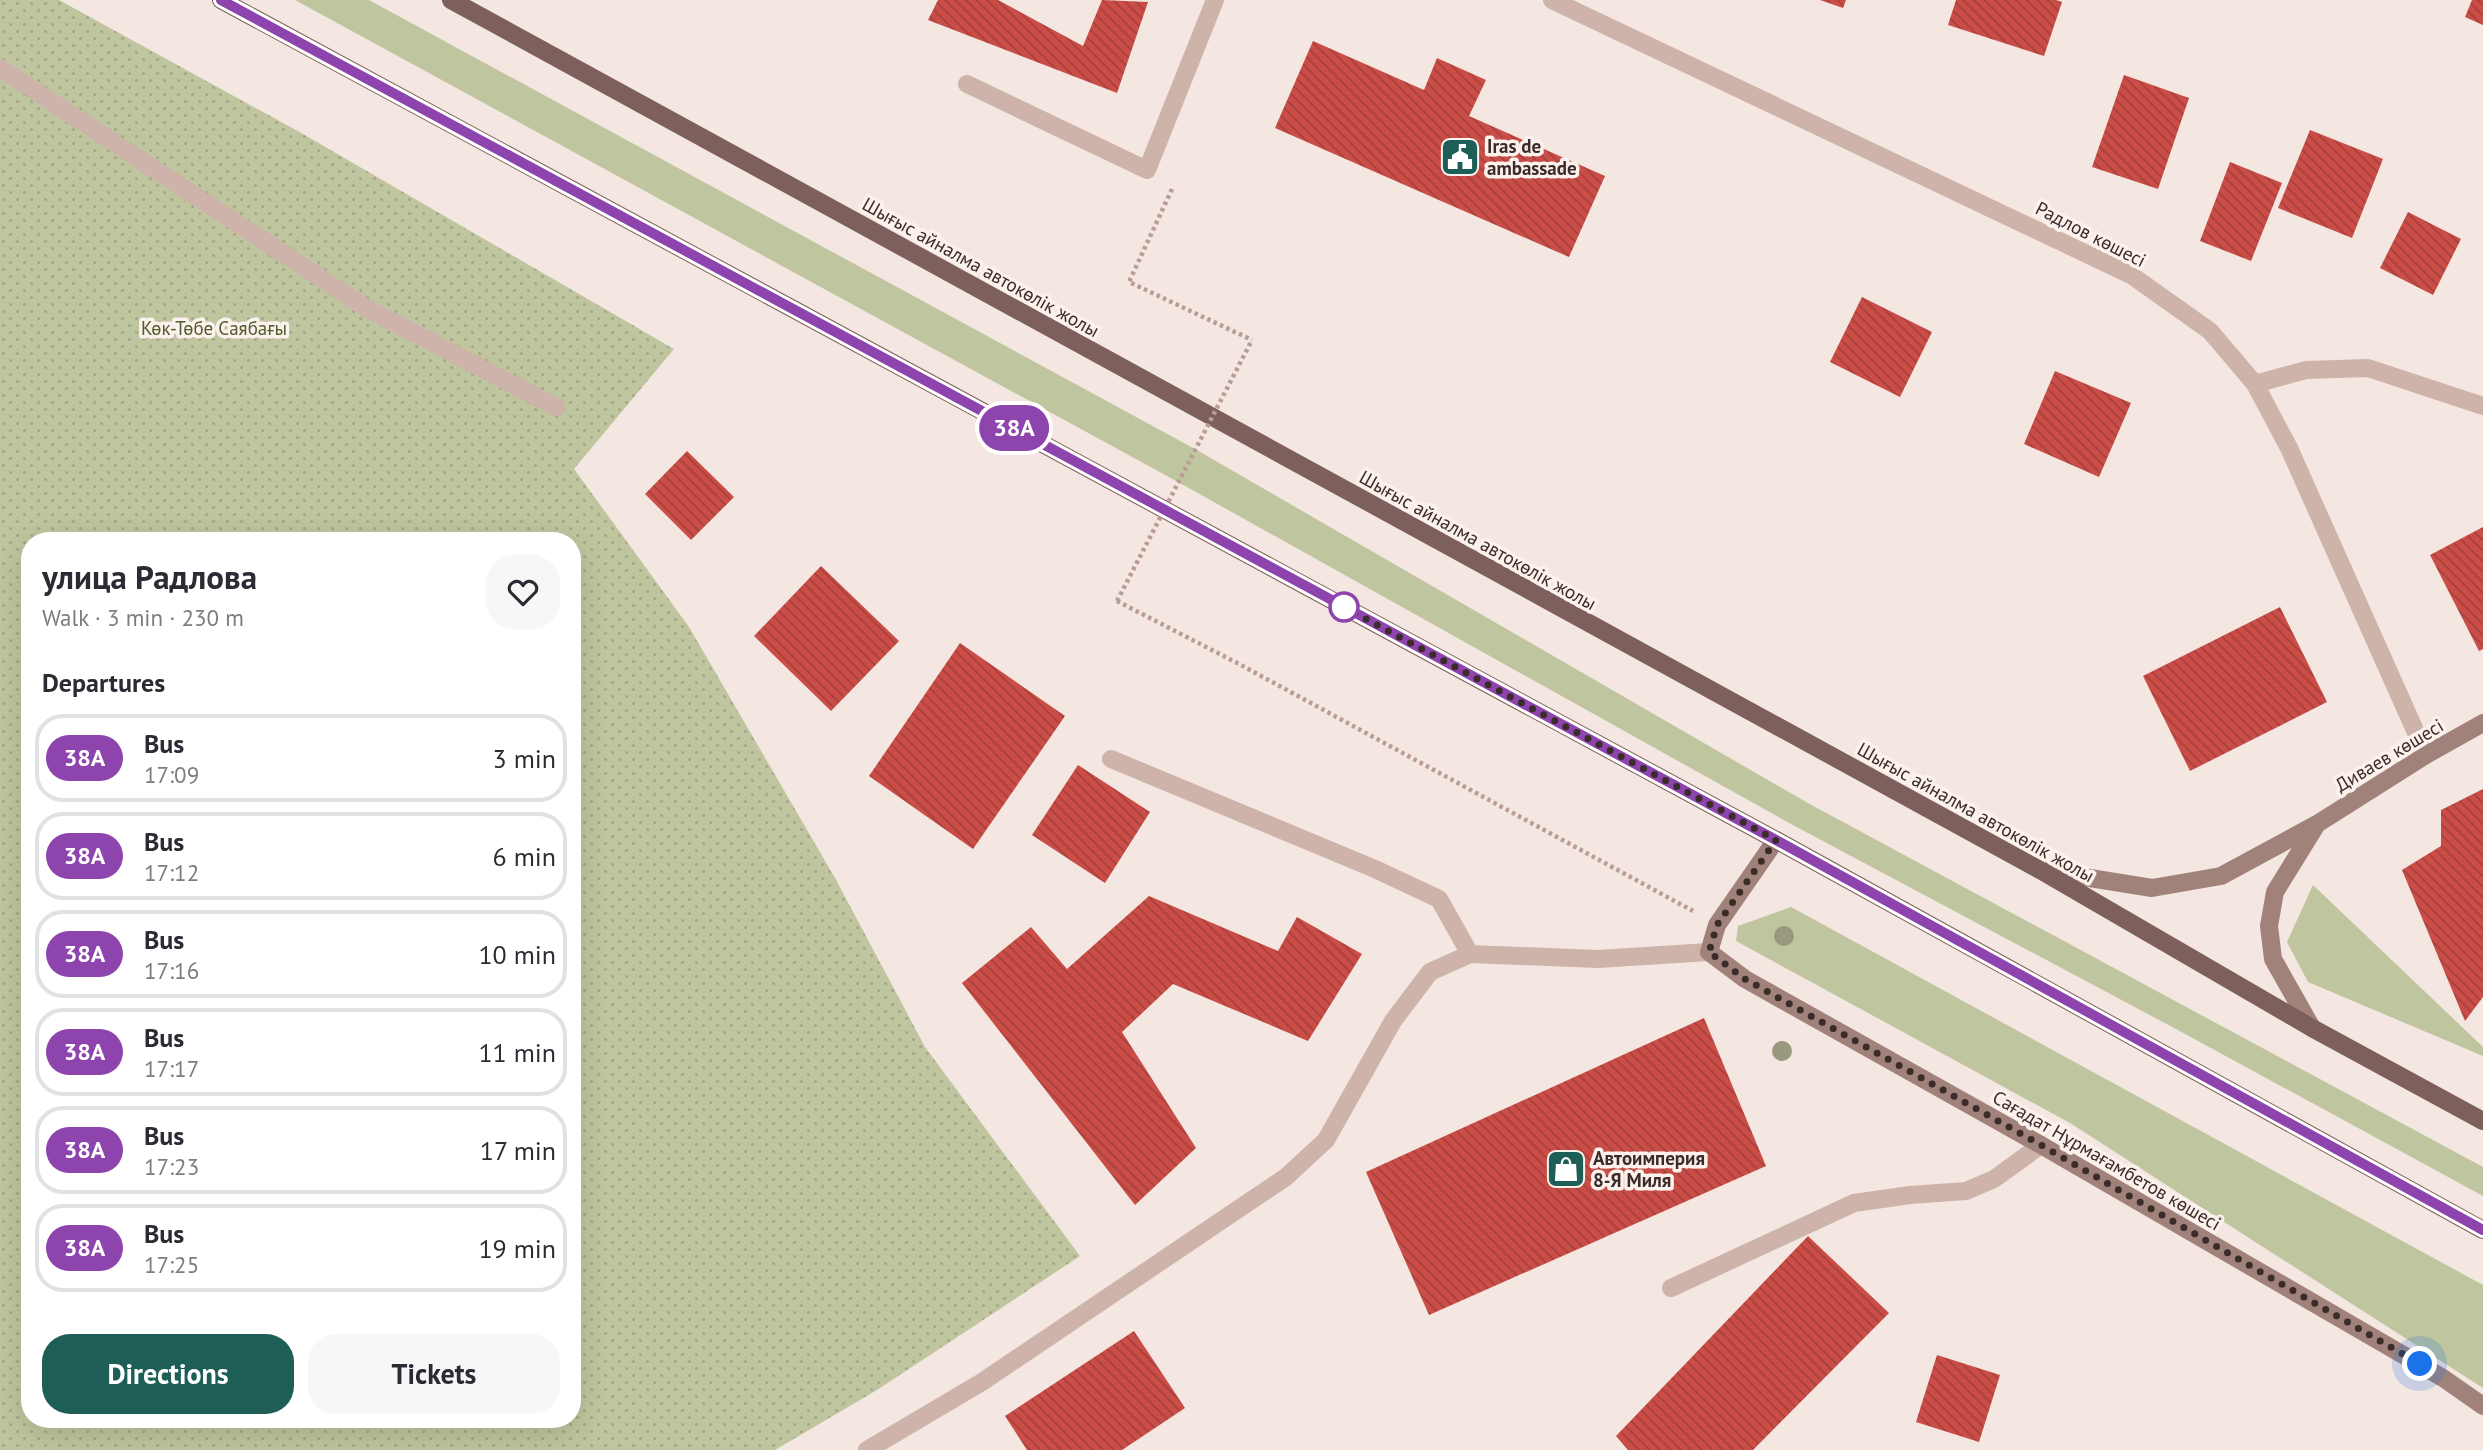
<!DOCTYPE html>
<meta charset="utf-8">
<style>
:root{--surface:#fff;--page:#f7f7f7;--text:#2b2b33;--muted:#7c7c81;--line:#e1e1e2;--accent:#1d5f56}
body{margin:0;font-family:"PT Sans",sans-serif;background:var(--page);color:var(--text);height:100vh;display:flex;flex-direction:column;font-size:26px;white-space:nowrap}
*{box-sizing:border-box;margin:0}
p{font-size:23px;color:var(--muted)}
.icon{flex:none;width:38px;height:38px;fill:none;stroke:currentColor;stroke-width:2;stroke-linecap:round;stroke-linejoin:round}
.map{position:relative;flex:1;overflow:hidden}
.sheet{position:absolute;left:21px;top:532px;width:560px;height:896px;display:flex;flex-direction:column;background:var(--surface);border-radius:28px;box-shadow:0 7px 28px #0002}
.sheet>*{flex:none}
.badge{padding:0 14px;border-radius:23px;font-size:24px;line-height:46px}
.you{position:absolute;width:35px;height:35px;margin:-18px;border:5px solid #fff;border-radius:50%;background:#1a73e8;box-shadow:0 0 0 10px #1a73e833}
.map>.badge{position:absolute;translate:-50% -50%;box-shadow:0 0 0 4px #fff}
h2{padding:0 21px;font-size:26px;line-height:63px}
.round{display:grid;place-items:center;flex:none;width:74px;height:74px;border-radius:28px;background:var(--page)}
.overview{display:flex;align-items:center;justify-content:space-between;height:119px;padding:0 21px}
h1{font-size:33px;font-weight:700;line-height:52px}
.cta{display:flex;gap:14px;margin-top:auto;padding:14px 21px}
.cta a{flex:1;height:80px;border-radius:28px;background:var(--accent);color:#fff;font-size:28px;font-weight:700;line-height:80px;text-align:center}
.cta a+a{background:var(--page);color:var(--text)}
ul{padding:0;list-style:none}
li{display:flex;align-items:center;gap:21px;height:88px;margin:0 14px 10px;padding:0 7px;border:4px solid var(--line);border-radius:28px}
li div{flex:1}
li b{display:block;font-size:26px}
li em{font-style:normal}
li .badge{min-width:77px;font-weight:700;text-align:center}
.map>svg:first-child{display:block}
.green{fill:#bfc59e}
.park{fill:url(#park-dots);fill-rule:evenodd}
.building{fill:url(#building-back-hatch)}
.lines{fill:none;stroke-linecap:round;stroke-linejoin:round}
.path{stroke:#b99d94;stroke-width:4.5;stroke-dasharray:3.5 3.5;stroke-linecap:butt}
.lane{stroke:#cdb3aa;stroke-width:18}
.street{stroke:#cdb3aa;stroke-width:18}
.secondary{stroke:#a1827b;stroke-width:18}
.primary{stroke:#7d5f5b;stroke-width:18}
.path-bridge{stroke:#b99d94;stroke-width:4.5;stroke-dasharray:3.5 3.5;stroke-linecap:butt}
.tree{fill:#9b997d}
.line-casing{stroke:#fff;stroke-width:16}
.line{stroke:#8e44ad;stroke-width:10}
.walk{stroke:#3b2c2a;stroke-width:7;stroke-dasharray:0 12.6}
.stop-dot{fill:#fff;stroke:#8e44ad;stroke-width:3.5}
.labels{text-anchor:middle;stroke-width:7;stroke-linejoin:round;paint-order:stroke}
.poi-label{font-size:19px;font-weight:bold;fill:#3b2c2a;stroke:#fbf2ed;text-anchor:start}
.street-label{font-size:19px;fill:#3b2c2a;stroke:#fbf2ed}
.park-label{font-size:19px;fill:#535a2c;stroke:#fbf2ed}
</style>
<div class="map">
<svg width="2483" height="1450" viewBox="0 0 2483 1450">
<defs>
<pattern id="park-dots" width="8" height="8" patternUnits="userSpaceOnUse" patternTransform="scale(1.75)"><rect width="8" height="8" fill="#bfc59e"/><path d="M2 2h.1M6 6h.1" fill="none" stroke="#a5a988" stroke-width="1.8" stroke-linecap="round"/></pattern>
<pattern id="building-back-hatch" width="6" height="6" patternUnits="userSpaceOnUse" patternTransform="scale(1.75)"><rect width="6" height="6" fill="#cb4d47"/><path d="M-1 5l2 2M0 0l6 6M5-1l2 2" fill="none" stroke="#a6403b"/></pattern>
</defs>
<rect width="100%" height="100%" fill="#f4e6e0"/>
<!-- green -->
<path class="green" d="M295 0H369L1195 449 1806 802 2483 1167V1196L2176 1029 1791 824 1178 482Z
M2313 885 2483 1047V1056L2308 982 2287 942Z
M1791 907 2483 1285V1388L2070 1123 1736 941 1738 926Z"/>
<!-- park -->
<path class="park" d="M0 0H59L303 134 674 349 574 469 689 627 835 878 925 1047 1080 1256 877 1390 775 1450H0ZM30 541H572V1419H30Z"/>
<!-- building -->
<path class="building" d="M938 0H998L1083 46 1102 0 1148 2 1117 93 928 20Z
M1820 0H1846L1843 8Z
M1956 0H2056L2062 2 2044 56 1948 25Z
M2472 0H2483V25L2465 17Z
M1313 41 1424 90 1437 58 1486 80 1469 116 1605 176 1569 257 1275 128Z
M2124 75 2189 98 2158 189 2092 167Z
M2310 130 2383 159 2352 238 2278 208Z
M2230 162 2282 183 2251 261 2200 241Z
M2408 212 2461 239 2433 295 2380 268Z
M1862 297 1932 332 1900 397 1830 362Z
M2055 371 2131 403 2099 477 2024 444Z
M687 451 734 497 691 540 645 494Z
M2483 527V649L2479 651 2430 555Z
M821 566 899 641 831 711 754 636Z
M2280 607 2327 702 2190 771 2143 676Z
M960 643 1065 716 973 849 869 776Z
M1078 765 1150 812 1105 883 1032 835Z
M2483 789V997L2465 1021 2402 870 2441 846V810Z
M1149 896 1278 951 1297 917 1362 954 1308 1041 1173 984 1122 1032 1196 1148 1135 1205 962 983 1031 927 1067 969Z
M1704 1018 1766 1166 1429 1315 1366 1172Z
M1808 1236 1889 1313 1753 1450H1628L1616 1436Z
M1134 1331 1185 1408 1122 1450H1027L1005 1416Z
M1937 1355 2000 1375 1979 1442 1916 1422Z"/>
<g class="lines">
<!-- path -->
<path class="path" d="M1172 189 1129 282 1252 340
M1117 601 1241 665 1693 911"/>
<!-- lane -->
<path class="lane" d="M967 84 1147 170 1215 0
M1111 759 1375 869 1439 899 1470 954
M1671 1288 1854 1203 1910 1195 1966 1191 1994 1179 2041 1145
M867 1450 982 1382 1286 1177 1326 1140 1393 1021 1430 972 1470 954 1598 959 1709 952"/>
<!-- street -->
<path class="street" d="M1552 0 2131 275 2210 331 2255 384 2289 448 2426 755
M0 68 368 309 556 407
M2255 384 2306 370 2368 368 2483 406"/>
<!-- secondary -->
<path class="secondary" d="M1776 840 1717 925 1709 952 1745 979 2041 1145 2443 1378 2483 1406
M2040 870 2152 888 2221 876 2317 824 2426 755 2483 723
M2312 1028 2273 959 2269 926 2275 892 2317 824"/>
<!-- primary -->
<path class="primary" d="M221 0 1776 840 2483 1230
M451 0 2040 870 2312 1028 2483 1121"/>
<!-- path-bridge -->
<path class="path-bridge" d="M1117 601 1252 340"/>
</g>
<!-- trees -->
<g class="tree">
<circle cx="1784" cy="936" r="10"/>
<circle cx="1782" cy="1051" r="10"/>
</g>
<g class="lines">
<!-- line casing -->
<g class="line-casing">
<path id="line" d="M221 0 1776 840 2483 1230"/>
</g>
<!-- line -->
<use href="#line" class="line"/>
<!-- walk -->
<path class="walk" d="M1344 607 1776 840 1717 925 1709 952 1745 979 2041 1145 2420 1364"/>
</g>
<!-- icons -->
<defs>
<g id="civic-square" transform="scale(2.0125)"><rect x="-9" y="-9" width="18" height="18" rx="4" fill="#1d5f56" stroke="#fbf2ed"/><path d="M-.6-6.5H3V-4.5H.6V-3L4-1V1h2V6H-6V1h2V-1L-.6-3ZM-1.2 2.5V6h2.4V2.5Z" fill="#fff"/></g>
<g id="shop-square" transform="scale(2.0125)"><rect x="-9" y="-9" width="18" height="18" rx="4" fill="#1d5f56" stroke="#fbf2ed"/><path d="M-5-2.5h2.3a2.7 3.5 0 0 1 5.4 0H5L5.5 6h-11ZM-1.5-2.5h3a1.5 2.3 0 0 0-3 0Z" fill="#fff"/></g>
</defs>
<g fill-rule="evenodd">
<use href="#civic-square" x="1460" y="157"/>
<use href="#shop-square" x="1566" y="1169"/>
</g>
<!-- markers -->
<circle class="stop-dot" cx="1344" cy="607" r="14"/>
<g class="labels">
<!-- poi labels -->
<g class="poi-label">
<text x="1487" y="153">Iras de<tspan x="1487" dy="22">ambassade</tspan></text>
<text x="1593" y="1165">Автоимперия<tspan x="1593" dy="22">8-Я Миля</tspan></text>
</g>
<!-- street labels -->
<g class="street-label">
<text transform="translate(2091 234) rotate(27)" y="7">Радлов көшесі</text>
<text transform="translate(981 267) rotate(29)" y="7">Шығыс айналма автокөлік жолы</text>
<text transform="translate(1478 540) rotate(29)" y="7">Шығыс айналма автокөлік жолы</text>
<text transform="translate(2389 755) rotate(-31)" y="7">Диваев көшесі</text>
<text transform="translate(1976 812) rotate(29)" y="7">Шығыс айналма автокөлік жолы</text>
<text transform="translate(2107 1160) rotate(30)" y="7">Сағадат Нұрмағамбетов көшесі</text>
</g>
<!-- park labels -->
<g class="park-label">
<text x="214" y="335">Көк-Төбе Саябағы</text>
</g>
</g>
</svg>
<div class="you" style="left:2420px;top:1364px"></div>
<b class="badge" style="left:1014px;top:428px;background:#8e44ad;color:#fff">38А</b>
<section class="sheet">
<div class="overview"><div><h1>улица Радлова</h1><p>Walk · 3 min · 230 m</p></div><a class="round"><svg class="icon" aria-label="heart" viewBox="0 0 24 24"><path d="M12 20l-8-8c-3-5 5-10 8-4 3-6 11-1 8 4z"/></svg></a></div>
<h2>Departures</h2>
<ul>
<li><span class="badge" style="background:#8e44ad;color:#fff">38А</span><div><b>Bus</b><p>17:09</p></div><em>3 min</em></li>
<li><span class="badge" style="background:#8e44ad;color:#fff">38А</span><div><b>Bus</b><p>17:12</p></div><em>6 min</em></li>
<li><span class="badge" style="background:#8e44ad;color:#fff">38А</span><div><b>Bus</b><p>17:16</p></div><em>10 min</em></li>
<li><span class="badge" style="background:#8e44ad;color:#fff">38А</span><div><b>Bus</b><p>17:17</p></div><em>11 min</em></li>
<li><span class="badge" style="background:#8e44ad;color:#fff">38А</span><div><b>Bus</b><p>17:23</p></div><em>17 min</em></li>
<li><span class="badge" style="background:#8e44ad;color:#fff">38А</span><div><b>Bus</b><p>17:25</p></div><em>19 min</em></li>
</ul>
<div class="cta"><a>Directions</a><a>Tickets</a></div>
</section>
</div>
